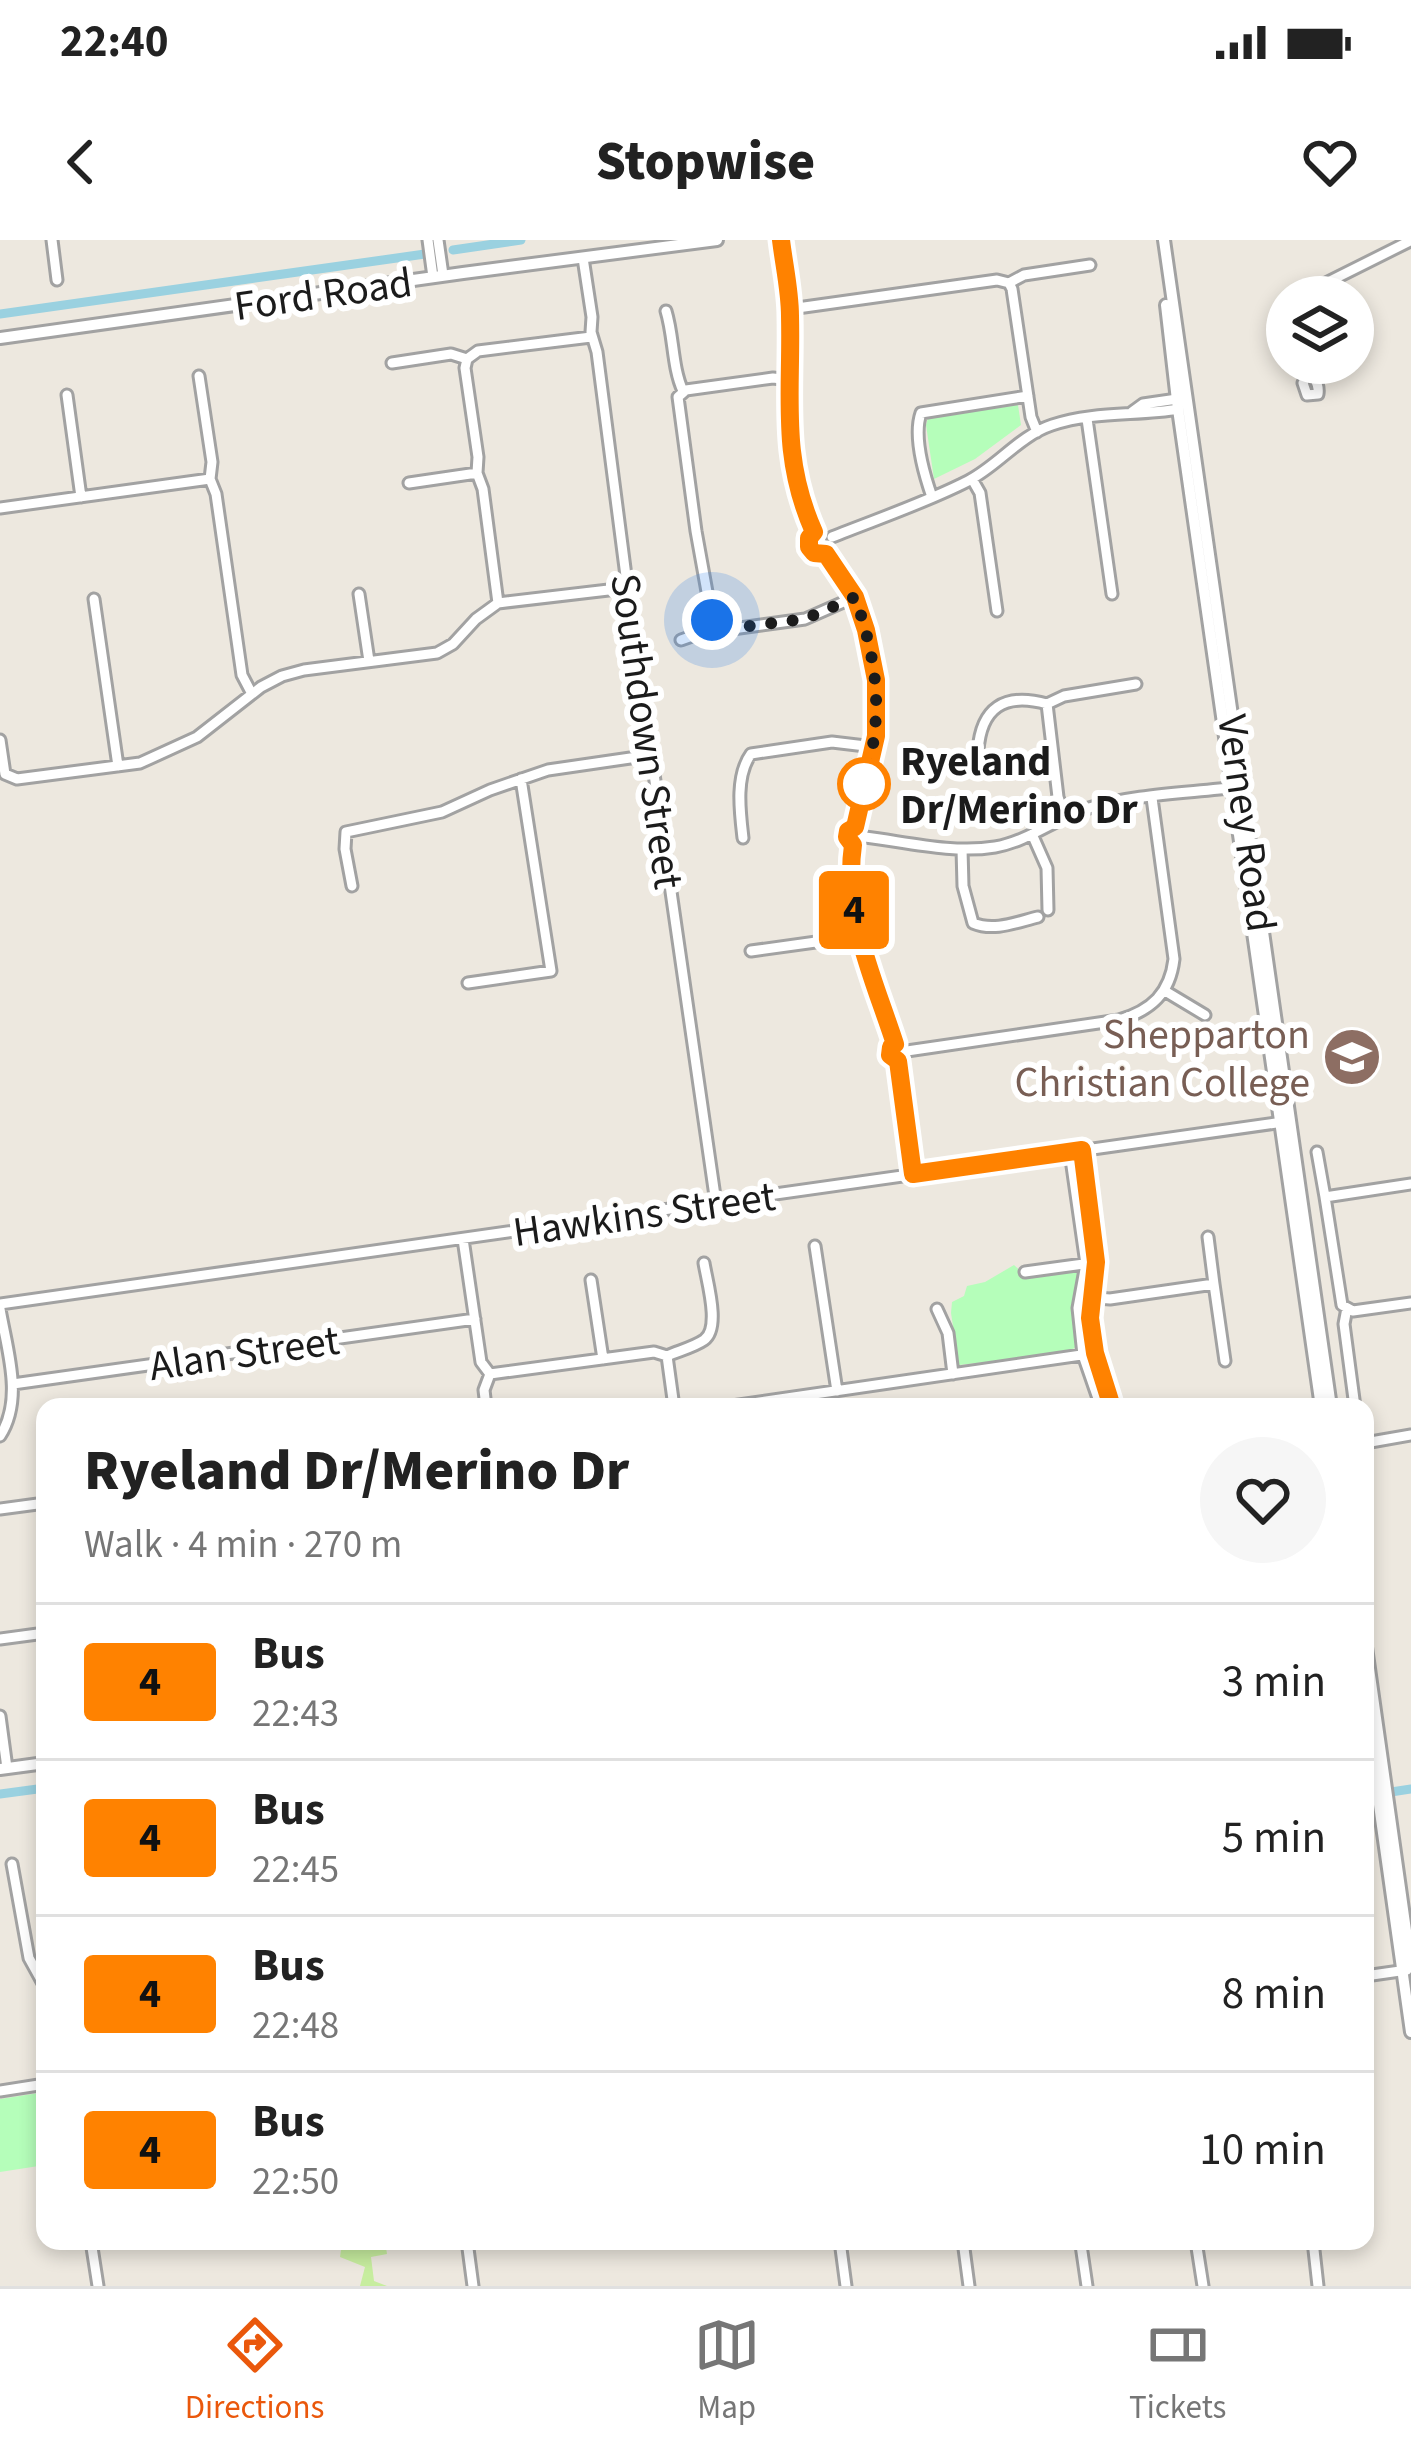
<!DOCTYPE html>
<meta charset="utf-8">
<style>
:root{--surface:#fff;--page:#f6f6f6;--text:#222;--muted:#767676;--line:#e0e0e0;--accent:#ea580c}
body{margin:0;font-family:"Source Sans 3",sans-serif;background:var(--page);color:var(--text);height:100vh;display:flex;flex-direction:column;font-size:45px;white-space:nowrap}
*{box-sizing:border-box;margin:0}
p{font-size:39px;color:var(--muted)}
.icon{flex:none;width:66px;height:66px;fill:none;stroke:currentColor;stroke-width:2;stroke-linecap:round;stroke-linejoin:round}
.map{position:relative;flex:1;overflow:hidden}
.details{position:absolute;left:36px;top:1158px;width:1338px;height:852px;display:flex;flex-direction:column;background:var(--surface);border-radius:24px;box-shadow:0 6px 18px #0003}
.details>*{flex:none}
.badge{padding:0 24px;border-radius:9px;font-size:42px;line-height:78px}
.fabs{position:absolute;left:1266px;top:36px;display:grid;gap:24px}
.fabs a{display:grid;place-items:center;width:108px;height:108px;border-radius:50%;background:var(--surface);box-shadow:0 6px 18px #0003;font-size:60px}
.you{position:absolute;width:60px;height:60px;margin:-30px;border:9px solid #fff;border-radius:50%;background:#1a73e8;box-shadow:0 0 0 18px #1a73e833}
.map>.badge{position:absolute;translate:-50% -50%;box-shadow:0 0 0 6px #fff}
.round{display:grid;place-items:center;flex:none;width:126px;height:126px;border-radius:63px;background:var(--page)}
.overview{display:flex;align-items:center;justify-content:space-between;height:204px;padding:0 48px}
h1{font-size:57px;font-weight:800;line-height:90px}
ul{padding:0;list-style:none}
li{display:flex;align-items:center;gap:36px;height:156px;padding:0 48px;border-top:3px solid var(--line)}
li div{flex:1}
li b{display:block;font-size:45px}
li em{font-style:normal}
li .badge{min-width:132px;font-weight:700;text-align:center}
.status{display:flex;justify-content:space-between;align-items:center;height:84px;padding:0 60px;background:var(--surface);direction:ltr}
.status svg{height:33px;fill:currentColor}
header{display:flex;justify-content:space-between;align-items:center;height:156px;padding:0 48px;background:var(--surface);font-size:54px;font-weight:800}
.dock{display:flex;justify-content:space-around;align-items:center;height:168px;border-top:3px solid var(--line);background:var(--surface);font-size:33px;color:var(--muted)}
.dock a{display:grid;justify-items:center;gap:6px}
.dock .current{color:var(--accent)}
.map>svg:first-child{display:block}
.grass{fill:#c7ed9f}
.park{fill:#b5feba}
.lines{fill:none;stroke-linecap:round;stroke-linejoin:round}
.canal{stroke:#9ad1e0;stroke-width:9}
.minor-casing{stroke:#a2a2a2;stroke-width:15}
.tertiary-casing{stroke:#a2a2a2;stroke-width:16}
.minor{stroke:#fff;stroke-width:9}
.tertiary{stroke:#fff;stroke-width:10}
.line-casing{stroke:#fff;stroke-width:27}
.line{stroke:#ff8200;stroke-width:18}
.walk{stroke:#1b1b1b;stroke-width:12;stroke-dasharray:0 21.6}
.stop-dot{fill:#fff;stroke:#ff8200;stroke-width:6}
.labels{text-anchor:middle;stroke-width:12;stroke-linejoin:round;paint-order:stroke}
.street-label{font-size:42px;fill:#1b1b1b;stroke:#fff}
.stop-label{font-size:42px;font-weight:bold;fill:#1b1b1b;stroke:#fff;text-anchor:start}
.education-label{font-size:42px;fill:#785e54;stroke:#fff;text-anchor:end}
</style>
<div class="status"><b>22:40</b><svg viewBox="0 0 49 12"><path d="M0 12V9h3v3zM5 12V6h3v6zM10 12V3h3v9zM15 12V0h3v12zM26 1h20v11H26zM47 4h2v5h-2z"/></svg></div>
<header><svg class="icon" aria-label="back" viewBox="0 0 24 24"><path d="M15 5l-7 7 7 7"/></svg>Stopwise<svg class="icon" aria-label="heart" viewBox="0 0 24 24"><path d="M12 20l-8-8c-3-5 5-10 8-4 3-6 11-1 8 4z"/></svg></header>
<div class="map">
<svg width="1411" height="2046" viewBox="0 0 1411 2046">
<rect width="100%" height="100%" fill="#ede8df"/>
<!-- grass -->
<path class="grass" d="M332 2001H385L387 2014 371 2017 374 2041 387 2046H360L365 2027 340 2017 341 2010H333Z"/>
<!-- park -->
<path class="park" d="M1018 165 1021 185 975 219 934 239 926 185 928 178Z
M1014 1025 1025 1035 1072 1029 1081 1036 1076 1107 1066 1113 959 1125 951 1073 952 1062 964 1056 967 1046 985 1042Z
M45 1852V1925L0 1932V1859Z"/>
<g class="lines">
<!-- canal -->
<path class="canal" d="M453 10 521 0
M0 74 425 14
M0 1554 45 1548
M1365 1556 1411 1549"/>
<!-- minor casing -->
<g class="minor-casing">
<path id="minor" d="M52 0 57 40
M428 0 433 37
M438 0 443 35
M781 0C784 25 790 51 790 76 792 156 780 215 815 292
M583 18 592 77 591 92 597 112 626 336 622 346 629 361 716 963
M1009 43 1012 49 1031 177 1037 192
M1009 43 1024 35 1090 25
M1309 57 1316 48 1410 1
M790 69 997 40 1009 43
M666 71C674 97 672 127 683 151
M392 123 451 114 467 119
M1309 123C1310 135 1320 141 1318 154L1307 155 1303 143 1310 131
M199 136 212 222 210 239 216 254 242 435 252 454
M789 140 773 138 686 150 678 157 696 291 713 385 719 390H725L805 379 855 357
M67 155 81 257
M1132 172 1143 164 1184 158
M1087 179 1112 354
M972 239 980 253 997 371
M409 243 477 233
M932 257C924 234 913 196 921 173L1028 156
M0 268 210 239
M815 292C808 299 807 306 814 313H826
M832 297C877 279 925 263 968 241 999 225 1019 196 1052 185 1094 171 1137 176 1179 169
M826 313 855 357 866 390 876 440V496L855 587
M359 354 369 421
M94 359 118 526
M498 363 483 249 477 233 478 217 465 128 467 119 478 111 591 97
M681 400 715 388
M0 500 5 534 17 539 140 523 197 497 261 447 282 436 304 430 437 413 453 404 476 379 498 363 617 349 622 346
M978 511C981 468 1004 452 1047 464
M1065 578 1058 557 1047 464 1064 456 1136 444
M1032 594 1047 628 1048 670
M865 597C906 602 953 614 995 607 1029 601 1056 578 1089 568 1134 554 1190 553 1237 547
M743 598C740 572 735 536 751 514L832 502 874 507
M853 605C843 674 873 740 895 804
M962 609 963 646 973 683C994 692 1017 682 1038 677
M352 646 345 609 346 592 442 572 490 550 548 530 651 515
M751 711 859 696
M468 743 551 731 521 539
M1165 751 1205 775
M907 811 1119 780C1152 770 1170 753 1174 719L1152 558
M898 821 913 935
M1082 910 1096 1022 1090 1078 1102 1141 1112 1167
M1070 912 1086 1024 1078 1068 1083 1115 1101 1167
M1317 912 1325 957
M1411 944 1325 957 1342 1065 1353 1071 1411 1063
M463 999 481 1122 490 1134 484 1150 486 1167
M815 1006 837 1151
M1025 1032 1091 1023
M591 1040 603 1119
M1214 1044 1225 1121
M1085 1057 1110 1059 1214 1044 1208 997
M0 1064 1283 882
M1347 1068 1344 1084 1355 1167
M0 1069C7 1110 24 1159 0 1196
M937 1069 948 1093 953 1134
M667 1116C678 1111 694 1107 704 1100 721 1088 707 1042 704 1023
M490 1134 654 1112 667 1116 674 1167
M13 1144 475 1079
M725 1167 1095 1113
M1365 1203 1411 1195
M0 1269 45 1263
M0 1399 45 1393
M0 1476 7 1528
M12 1624 29 1718 45 1747
M1365 1736 1407 1730
M0 1851 45 1844
M91 2001 98 2046
M467 2001 473 2046
M840 2001 846 2046
M963 2001 969 2046
M1196 2001 1203 2046
M1313 2001 1318 2046
M1081 2005 1087 2046"/>
</g>
<!-- tertiary casing -->
<g class="tertiary-casing">
<path id="tertiary" d="M1164 0 1331 1167
M1166 65 1178 169 1321 1167
M0 98 463 33 717 0
M1365 1400 1411 1726
M1365 1465 1411 1792
M0 1529 45 1523"/>
</g>
<!-- minor -->
<use href="#minor" class="minor"/>
<!-- tertiary -->
<use href="#tertiary" class="tertiary"/>
</g>
<g class="lines">
<!-- line casing -->
<g class="line-casing">
<path id="line" d="M781 0C784 25 790 51 790 76 792 156 780 216 814 292L809 298V307L814 313 826 314 855 357 866 390 876 440V496L855 587 848 591 847 597 853 605C843 675 874 739 895 804L891 807 890 815 898 821 913 934 1082 910 1096 1022 1090 1078 1095 1113 1112 1167"/>
</g>
<!-- line -->
<use href="#line" class="line"/>
<!-- walk -->
<path class="walk" d="M712 380 719 390 805 379 855 357C878 423 884 476 864 544"/>
</g>
<!-- icons -->
<defs>
<g id="school-disc" transform="scale(3)"><circle r="9.5" fill="#8d6e63" stroke="#fff"/><path d="M0-5L7-2L0 1L-7-2ZM-4 1L0 2.5L4 1V4Q0 6-4 4Z" fill="#fff"/></g>
</defs>
<g fill-rule="evenodd">
<use href="#school-disc" x="1352" y="817"/>
</g>
<!-- markers -->
<circle class="stop-dot" cx="864" cy="544" r="24"/>
<g class="labels">
<!-- street labels -->
<g class="street-label">
<text transform="translate(323 53) rotate(-8)" y="15">Ford Road</text>
<text transform="translate(648 491) rotate(82)" y="15">Southdown Street</text>
<text transform="translate(1248 583) rotate(82)" y="15">Verney Road</text>
<text transform="translate(644 973) rotate(-8)" y="15">Hawkins Street</text>
<text transform="translate(244 1112) rotate(-8)" y="15">Alan Street</text>
</g>
<!-- stop labels -->
<g class="stop-label">
<text x="900" y="535">Ryeland<tspan x="900" dy="48">Dr/Merino Dr</tspan></text>
</g>
<!-- education labels -->
<g class="education-label">
<text x="1310" y="808">Shepparton<tspan x="1310" dy="48">Christian College</tspan></text>
</g>
</g>
</svg>
<div class="fabs">
<a><svg class="icon" aria-label="layers" viewBox="0 0 24 24"><path d="M12 4l9 5-9 5-9-5zM3 14l9 5 9-5"/></svg></a>
</div>
<div class="you" style="left:712px;top:380px"></div>
<b class="badge" style="left:854px;top:670px;background:#ff8200;color:#111">4</b>
<section class="details">
<div class="overview"><div><h1>Ryeland Dr/Merino Dr</h1><p>Walk · 4 min · 270 m</p></div><a class="round"><svg class="icon" aria-label="heart" viewBox="0 0 24 24"><path d="M12 20l-8-8c-3-5 5-10 8-4 3-6 11-1 8 4z"/></svg></a></div>
<ul>
<li><span class="badge" style="background:#ff8200;color:#111">4</span><div><b>Bus</b><p>22:43</p></div><em>3 min</em></li>
<li><span class="badge" style="background:#ff8200;color:#111">4</span><div><b>Bus</b><p>22:45</p></div><em>5 min</em></li>
<li><span class="badge" style="background:#ff8200;color:#111">4</span><div><b>Bus</b><p>22:48</p></div><em>8 min</em></li>
<li><span class="badge" style="background:#ff8200;color:#111">4</span><div><b>Bus</b><p>22:50</p></div><em>10 min</em></li>
</ul>
</section>
</div>
<nav class="dock">
<a class="current"><svg class="icon" aria-label="directions" viewBox="0 0 24 24"><path d="M12 3l9 9-9 9-9-9zM9 14v-3h6M13 9l2 2-2 2"/></svg>Directions</a>
<a><svg class="icon" aria-label="map" viewBox="0 0 24 24"><path d="M3 6l6-2 6 2 6-2v14l-6 2-6-2-6 2zM9 4v14M15 6v14"/></svg>Map</a>
<a><svg class="icon" aria-label="tickets" viewBox="0 0 24 24"><path d="M3 7h18v10H3zM15 7v10"/></svg>Tickets</a>
</nav>
